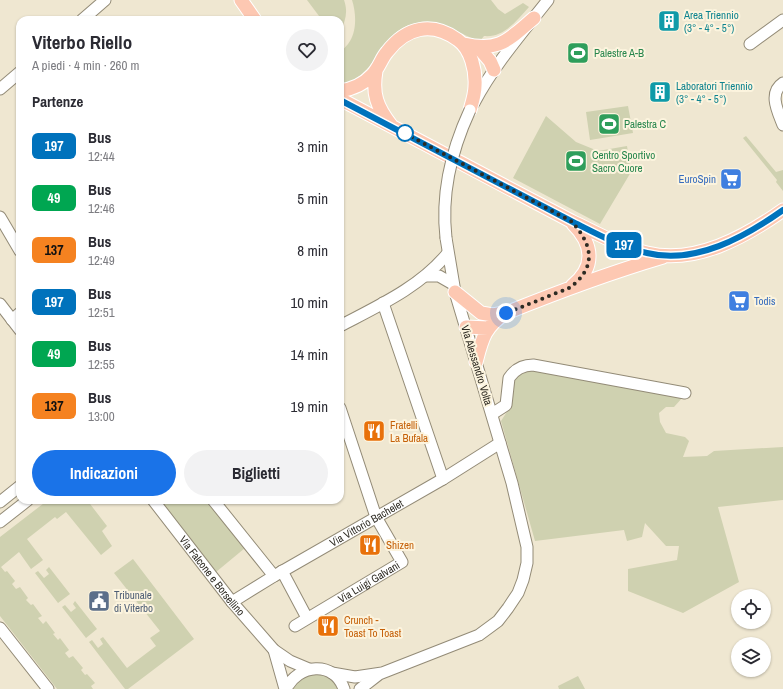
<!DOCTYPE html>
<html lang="it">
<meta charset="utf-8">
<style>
:root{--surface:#fff;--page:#f2f2f3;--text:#2b2b33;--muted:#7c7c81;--accent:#1a73e8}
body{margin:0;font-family:"Archivo Narrow",sans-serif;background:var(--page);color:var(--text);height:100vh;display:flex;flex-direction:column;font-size:15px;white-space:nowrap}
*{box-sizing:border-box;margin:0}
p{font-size:13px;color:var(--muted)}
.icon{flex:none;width:22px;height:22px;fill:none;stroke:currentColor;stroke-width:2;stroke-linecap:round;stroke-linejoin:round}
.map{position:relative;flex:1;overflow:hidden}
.drawer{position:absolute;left:16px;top:16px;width:328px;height:488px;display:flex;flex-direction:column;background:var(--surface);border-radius:12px;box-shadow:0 1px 3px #0004}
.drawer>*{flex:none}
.badge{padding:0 8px;border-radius:6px;font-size:14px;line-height:26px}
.controls{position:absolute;left:731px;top:589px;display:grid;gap:8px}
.controls a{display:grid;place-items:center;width:40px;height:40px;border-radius:50%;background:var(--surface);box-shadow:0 1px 3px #0004;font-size:20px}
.you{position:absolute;width:20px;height:20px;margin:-10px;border:3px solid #fff;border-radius:50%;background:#1a73e8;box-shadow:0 0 0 6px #1a73e833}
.map>.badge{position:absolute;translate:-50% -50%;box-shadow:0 0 0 2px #fff}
h2{padding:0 16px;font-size:15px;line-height:36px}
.round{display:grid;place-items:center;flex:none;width:42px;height:42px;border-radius:21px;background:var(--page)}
.headline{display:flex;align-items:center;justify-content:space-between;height:68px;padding:0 16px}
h1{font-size:19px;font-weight:700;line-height:30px}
.cta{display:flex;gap:8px;margin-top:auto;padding:8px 16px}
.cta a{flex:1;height:46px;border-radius:24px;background:var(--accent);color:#fff;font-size:16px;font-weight:700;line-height:46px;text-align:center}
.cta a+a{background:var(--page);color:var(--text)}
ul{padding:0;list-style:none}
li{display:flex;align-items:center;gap:12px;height:52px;padding:0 16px}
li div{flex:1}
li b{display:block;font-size:15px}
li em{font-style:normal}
li .badge{min-width:44px;font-weight:700;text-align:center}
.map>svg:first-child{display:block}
.green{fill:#cfd1b0}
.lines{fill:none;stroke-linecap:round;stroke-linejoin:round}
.minor-casing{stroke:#938b77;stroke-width:13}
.major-casing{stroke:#fff;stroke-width:15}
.minor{stroke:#fff;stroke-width:11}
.major{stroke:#fdc8b2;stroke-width:13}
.minor-bridge-casing{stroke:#938b77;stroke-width:13;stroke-linecap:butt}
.minor-bridge{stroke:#fff;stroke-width:11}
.line-casing{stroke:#fff;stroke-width:9}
.line{stroke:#0072bc;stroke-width:6}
.walk{stroke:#2e2b23;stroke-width:4;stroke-dasharray:0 7.2}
.stop-dot{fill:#fff;stroke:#0072bc;stroke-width:2}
.labels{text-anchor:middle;stroke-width:4;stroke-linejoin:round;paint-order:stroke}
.culture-label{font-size:11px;fill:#0d838f;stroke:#fcf4de;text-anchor:start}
.leisure-label{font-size:11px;fill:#27864d;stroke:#fcf4de;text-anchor:start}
.shop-label{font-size:11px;fill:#366cbe;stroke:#fcf4de;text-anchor:end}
.street-label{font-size:11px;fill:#2e2b23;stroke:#fcf4de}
.food-label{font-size:11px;fill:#c56008;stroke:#fcf4de;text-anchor:start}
.service-label{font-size:11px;fill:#4e5e75;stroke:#fcf4de;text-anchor:start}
</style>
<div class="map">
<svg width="783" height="689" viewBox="0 0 783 689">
<rect width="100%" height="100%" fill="#efe7d1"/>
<!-- green -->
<path class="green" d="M307 0H344C348 11 346 21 340 31V20H322Z
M352 0H491L498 9 505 14 523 3 529 7C517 20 504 38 484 36L480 41C466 37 454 28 440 25 379 10 386 76 340 85V53C343 49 348 45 350 41 357 30 356 12 352 0Z
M628 106 633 133 590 140 586 112Z
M546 116 576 142 598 151 627 146 631 172 600 224 513 178Z
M746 136 776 172 783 170V191L776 182 777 180 743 138Z
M529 369 683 397 674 407H666L659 413 660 422 666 433 685 437 689 441 683 457 707 456 714 451 783 447V500L718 507 739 582 683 613 628 591V569L677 560 679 546H666L645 523 642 537 627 541 624 530 535 541 501 421 510 407 515 377Z
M48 500H87L107 526 102 531 112 546 101 555 66 512 57 519 55 517 27 539 43 560 31 569 19 552 1 567 5 572 7 571 15 581 12 584 16 589 20 587 28 598 26 600 31 605 33 604 42 616 38 618 43 624 46 621 55 633 53 634 58 640 60 638 69 650 65 653 69 658 73 656 83 668 81 670 85 675 87 674 95 683 91 686 93 689H57L0 616V537Z
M160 500H206L245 548 216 572Z
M133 559 194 639 128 689H125L89 642 92 640 98 648 103 644 100 639 103 637 127 668 156 646 150 638 160 631 114 573Z
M49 567 70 594 58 603 35 573 38 571 44 578 49 574 46 570Z
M75 601 97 629 86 638 62 607 65 605 71 612 76 608 73 604Z
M318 674C328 677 334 680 339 689H293C298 678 306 675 318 674Z
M578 676 585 689H559L558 686Z"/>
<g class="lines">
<!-- minor casing -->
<g class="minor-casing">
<g id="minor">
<path d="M82 20 105 0"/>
<path d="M750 44 783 20"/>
<path d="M783 83C768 93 778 112 783 125"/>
<path d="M0 89 20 72"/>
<path d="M474 103C494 65 522 33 548 0"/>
<path d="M0 217 20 251"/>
<path d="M426 276H439L453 284"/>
<path d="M383 303 443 479"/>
<path d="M0 304 20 330"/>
<path d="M12 320 20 313"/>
<path d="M340 326C378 306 420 287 447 254"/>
<path d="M492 414 506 405 509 378C515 369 523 365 533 365L685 393"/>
<path id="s1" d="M153 500 232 602 274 650 290 661 309 669"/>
<path d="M213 500 274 576"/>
<path d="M0 502 20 486"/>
<path d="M0 522 28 500"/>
<path d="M282 571 307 618"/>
<path id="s2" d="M232 602 274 576 443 479 500 443"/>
<path id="s3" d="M295 626 402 562 376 517 340 408"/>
<path d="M0 628 48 689"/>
<path d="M274 650 285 689"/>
<path d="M332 673 355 677 382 673 479 635 498 621 508 608 518 593 523 580 527 563V547L512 483 455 292 446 238"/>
<path d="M286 689C298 664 334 660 344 689"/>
<path d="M360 689 378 675"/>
</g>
</g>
<!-- major casing -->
<g class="major-casing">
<path id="major" d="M241 0 255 20
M464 44C500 52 508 40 534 18
M478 47 490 61 494 70
M376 71C372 94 377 107 391 125
M340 91C352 89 364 84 372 75 379 68 381 59 387 52 406 27 432 21 458 40 471 49 476 71 475 86 475 94 472 103 470 110
M340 99 571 221C595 232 620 247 647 253 695 265 745 237 783 210
M572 286C596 267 593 244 573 224
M455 292 481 313 493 315 504 313
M466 327 488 328
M476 362C482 339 485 326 506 313 558 292 609 273 663 257"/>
</g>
<!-- minor -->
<use href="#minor" class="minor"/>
<!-- major -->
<use href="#major" class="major"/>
<!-- minor-bridge casing -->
<g class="minor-bridge-casing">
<path id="minor-bridge" d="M446 238C441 194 451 151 470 110"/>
</g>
<!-- minor-bridge -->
<use href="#minor-bridge" class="minor-bridge"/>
</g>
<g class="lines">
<!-- line casing -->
<g class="line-casing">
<path id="line" d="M340 100 571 221C595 233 620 247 647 253 695 265 745 237 783 210"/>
</g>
<!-- line -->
<use href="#line" class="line"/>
<!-- walk -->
<path class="walk" d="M405 133 402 132 571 221C584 235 596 254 584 273 581 278 575 284 569 288 563 291 556 293 549 296 535 302 521 307 506 313"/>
</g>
<!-- icons -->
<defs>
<g id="building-square" transform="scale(1.15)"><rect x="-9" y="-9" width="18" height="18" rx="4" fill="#0f9aa8" stroke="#fcf4de"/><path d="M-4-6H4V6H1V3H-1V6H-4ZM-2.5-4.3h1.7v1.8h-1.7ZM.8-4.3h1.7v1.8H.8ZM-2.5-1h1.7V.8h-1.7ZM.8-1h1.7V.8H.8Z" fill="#fff"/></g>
<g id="stadium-square" transform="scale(1.15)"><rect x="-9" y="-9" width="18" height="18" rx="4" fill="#2e9e5b" stroke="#fcf4de"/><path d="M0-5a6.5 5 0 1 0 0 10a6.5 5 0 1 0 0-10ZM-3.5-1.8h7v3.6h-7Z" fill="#fff"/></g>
<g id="supermarket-square" transform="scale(1.15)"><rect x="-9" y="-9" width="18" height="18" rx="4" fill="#3f7fe0" stroke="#fcf4de"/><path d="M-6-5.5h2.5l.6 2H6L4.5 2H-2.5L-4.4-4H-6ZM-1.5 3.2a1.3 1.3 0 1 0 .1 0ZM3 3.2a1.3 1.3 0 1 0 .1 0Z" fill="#fff"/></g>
<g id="restaurant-square" transform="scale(1.15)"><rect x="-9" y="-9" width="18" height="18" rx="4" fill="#e8710a" stroke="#fcf4de"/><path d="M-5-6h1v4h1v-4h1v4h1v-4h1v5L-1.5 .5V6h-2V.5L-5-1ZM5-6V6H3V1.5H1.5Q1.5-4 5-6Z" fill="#fff"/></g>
<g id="civic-square" transform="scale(1.15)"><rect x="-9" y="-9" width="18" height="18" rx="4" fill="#5c6f8a" stroke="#fcf4de"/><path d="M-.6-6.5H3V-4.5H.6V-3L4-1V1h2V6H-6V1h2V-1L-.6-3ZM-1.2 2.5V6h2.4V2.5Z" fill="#fff"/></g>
</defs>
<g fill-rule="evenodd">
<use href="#building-square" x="669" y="21"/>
<use href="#stadium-square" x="578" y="53"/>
<use href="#building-square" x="660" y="92"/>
<use href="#stadium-square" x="609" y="124"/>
<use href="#stadium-square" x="576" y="161"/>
<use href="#supermarket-square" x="731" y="179"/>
<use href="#supermarket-square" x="739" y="301"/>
<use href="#restaurant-square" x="374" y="431"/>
<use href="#restaurant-square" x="370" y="545"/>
<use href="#civic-square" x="99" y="601"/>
<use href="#restaurant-square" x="328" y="626"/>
</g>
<!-- markers -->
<circle class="stop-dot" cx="405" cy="133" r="8"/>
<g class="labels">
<!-- culture labels -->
<g class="culture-label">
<text x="684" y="19">Area Triennio<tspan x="684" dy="13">(3° - 4° - 5°)</tspan></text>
<text x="676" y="90">Laboratori Triennio<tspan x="676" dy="13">(3° - 4° - 5°)</tspan></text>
</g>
<!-- leisure labels -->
<g class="leisure-label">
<text x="594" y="57">Palestre A-B</text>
<text x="624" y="128">Palestra C</text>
<text x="592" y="159">Centro Sportivo<tspan x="592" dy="13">Sacro Cuore</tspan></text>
</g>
<!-- shop labels -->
<g class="shop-label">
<text x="716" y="183">EuroSpin</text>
<text x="754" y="305" text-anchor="start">Todis</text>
</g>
<!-- street labels -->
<g class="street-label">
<text transform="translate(477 365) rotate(73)" y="4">Via Alessandro Volta</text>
<text dy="4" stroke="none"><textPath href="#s2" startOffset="156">Via Vittorio Bachelet</textPath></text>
<text dy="4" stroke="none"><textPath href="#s1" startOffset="96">Via Falcone e Borsellino</textPath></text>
<text dy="4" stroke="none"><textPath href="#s3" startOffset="86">Via Luigi Galvani</textPath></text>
</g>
<!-- food labels -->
<g class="food-label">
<text x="390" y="429">Fratelli<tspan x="390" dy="13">La Bufala</tspan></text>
<text x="386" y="549">Shizen</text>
<text x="344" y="624">Crunch -<tspan x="344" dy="13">Toast To Toast</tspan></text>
</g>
<!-- service labels -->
<g class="service-label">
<text x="114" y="599">Tribunale<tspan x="114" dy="13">di Viterbo</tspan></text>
</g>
</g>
</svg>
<div class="controls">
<a><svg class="icon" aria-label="locate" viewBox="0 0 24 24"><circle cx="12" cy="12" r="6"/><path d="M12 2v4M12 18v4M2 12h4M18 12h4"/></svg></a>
<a><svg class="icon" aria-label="layers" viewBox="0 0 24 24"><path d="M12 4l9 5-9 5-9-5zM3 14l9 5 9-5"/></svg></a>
</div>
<div class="you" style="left:506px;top:313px"></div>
<b class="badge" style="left:624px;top:245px;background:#0072bc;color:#fff">197</b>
<section class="drawer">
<div class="headline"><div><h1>Viterbo Riello</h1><p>A piedi · 4 min · 260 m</p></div><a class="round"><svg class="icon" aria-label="heart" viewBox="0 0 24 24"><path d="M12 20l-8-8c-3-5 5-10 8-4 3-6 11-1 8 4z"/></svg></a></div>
<h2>Partenze</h2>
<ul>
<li><span class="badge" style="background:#0072bc;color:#fff">197</span><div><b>Bus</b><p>12:44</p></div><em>3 min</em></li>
<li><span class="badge" style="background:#00a651;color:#fff">49</span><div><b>Bus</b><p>12:46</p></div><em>5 min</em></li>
<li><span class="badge" style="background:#f58220;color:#111">137</span><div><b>Bus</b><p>12:49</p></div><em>8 min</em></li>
<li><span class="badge" style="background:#0072bc;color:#fff">197</span><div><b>Bus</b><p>12:51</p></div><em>10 min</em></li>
<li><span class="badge" style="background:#00a651;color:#fff">49</span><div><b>Bus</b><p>12:55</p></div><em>14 min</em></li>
<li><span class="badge" style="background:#f58220;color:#111">137</span><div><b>Bus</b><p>13:00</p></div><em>19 min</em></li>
</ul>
<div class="cta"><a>Indicazioni</a><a>Biglietti</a></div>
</section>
</div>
